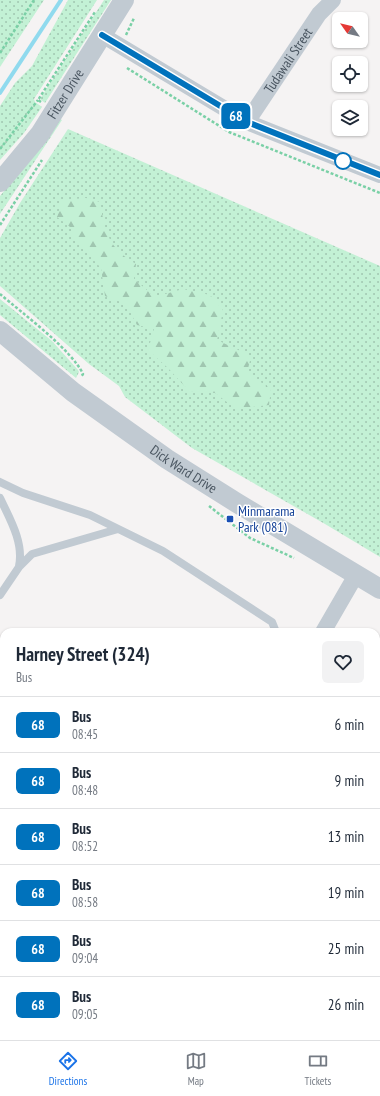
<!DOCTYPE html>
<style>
:root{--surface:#fff;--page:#f2f2f3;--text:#1f2937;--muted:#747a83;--line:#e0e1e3;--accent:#1a73e8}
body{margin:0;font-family:"PT Sans Narrow",sans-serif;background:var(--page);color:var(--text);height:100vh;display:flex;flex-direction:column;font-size:15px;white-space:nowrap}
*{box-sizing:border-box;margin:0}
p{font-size:13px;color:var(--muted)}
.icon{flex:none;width:22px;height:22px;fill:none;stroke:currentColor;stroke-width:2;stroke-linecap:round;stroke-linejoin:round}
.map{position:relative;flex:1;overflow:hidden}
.details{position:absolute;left:0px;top:628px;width:380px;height:412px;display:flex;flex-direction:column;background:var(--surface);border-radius:12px 12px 0 0;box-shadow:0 1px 3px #0004}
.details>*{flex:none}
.badge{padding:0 8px;border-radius:6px;font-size:14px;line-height:26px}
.needle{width:26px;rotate:304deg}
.tools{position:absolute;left:332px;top:12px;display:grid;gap:8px}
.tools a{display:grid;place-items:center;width:36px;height:36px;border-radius:6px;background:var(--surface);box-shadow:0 1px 3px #0004;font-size:20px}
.map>.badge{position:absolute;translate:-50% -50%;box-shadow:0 0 0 2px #fff}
.round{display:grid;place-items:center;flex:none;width:42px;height:42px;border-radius:6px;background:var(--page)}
.headline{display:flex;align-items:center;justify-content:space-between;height:68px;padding:0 16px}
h1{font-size:19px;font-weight:700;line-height:30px}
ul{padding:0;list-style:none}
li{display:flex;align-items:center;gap:12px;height:56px;padding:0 16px;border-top:1px solid var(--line)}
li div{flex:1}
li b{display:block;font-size:15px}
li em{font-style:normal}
li .badge{min-width:44px;font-weight:700;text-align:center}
.tab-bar{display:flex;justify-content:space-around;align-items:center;height:56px;border-top:1px solid var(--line);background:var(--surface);font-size:11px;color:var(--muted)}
.tab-bar a{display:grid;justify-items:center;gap:2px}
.tab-bar .on{color:var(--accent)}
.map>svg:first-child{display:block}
.grass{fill:url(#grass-dots)}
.forest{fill:url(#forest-firs)}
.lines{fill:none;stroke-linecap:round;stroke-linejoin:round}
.stream{stroke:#90daee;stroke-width:4}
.path{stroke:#7ad0a6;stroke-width:2.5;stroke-dasharray:3 2;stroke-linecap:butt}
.service{stroke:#c1cad2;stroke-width:8}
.minor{stroke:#c1cad2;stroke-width:16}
.tertiary{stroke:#c1cad2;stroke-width:20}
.line-casing{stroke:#fff;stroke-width:9}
.line{stroke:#0072bc;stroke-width:6}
.stop-dot{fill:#fff;stroke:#0072bc;stroke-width:2}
.transit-dot{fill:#1a4fb4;stroke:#fff;stroke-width:1.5}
.labels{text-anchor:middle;stroke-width:3;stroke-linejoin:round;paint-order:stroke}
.street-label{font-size:14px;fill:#4a5661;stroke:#fff}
.transit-label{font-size:14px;fill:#164399;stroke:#fff;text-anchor:start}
</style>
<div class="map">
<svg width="380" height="1040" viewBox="0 0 380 1040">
<defs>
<pattern id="grass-dots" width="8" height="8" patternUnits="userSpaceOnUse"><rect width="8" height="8" fill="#c3f1d5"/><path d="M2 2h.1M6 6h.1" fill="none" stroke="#a0c6b0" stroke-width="1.8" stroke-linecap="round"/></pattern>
<pattern id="forest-firs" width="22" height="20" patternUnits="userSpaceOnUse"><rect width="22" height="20" fill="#c3f1d5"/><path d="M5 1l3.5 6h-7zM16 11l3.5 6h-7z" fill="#a0c6b0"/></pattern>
</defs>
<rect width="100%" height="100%" fill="#f5f3f3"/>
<!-- grass -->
<path class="grass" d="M0 0H44L0 67Z
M68 0H97L34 99 35 102 42 107 24 133 0 160V106L15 83 32 66Z
M104 0H111L45 103 40 99Z
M60 119 62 120 0 214V196L46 139Z
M68 129 380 266V557L325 524 192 448 125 397 119 386 89 364 0 286V238L20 203Z
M0 299 52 341 78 370 79 372 76 378 0 315Z
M380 846V1040H0V919L4 912V1036H376V848Z"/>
<!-- forest -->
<path class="forest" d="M86 198 100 202C105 232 108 248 136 264L134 279 155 297 183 289 210 295 223 310 217 340 251 356 247 373 271 389 269 405 236 409 215 393 189 391 168 368 148 350 154 329 137 325 126 304 105 296 101 268 75 240 70 227 57 217 62 200Z
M0 803 4 806V912L0 919Z"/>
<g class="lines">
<!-- stream -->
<path class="stream" d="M0 93 61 0"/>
<!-- path -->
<path class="path" d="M126 35 134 18
M0 53 34 0
M127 68 229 132 380 193
M41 102 38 100 95 12
M0 149 38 100
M0 225 42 160
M0 294C22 313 72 350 83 374L81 377
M209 506 250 538 294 558"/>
<!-- service -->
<path class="service" d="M0 482 23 493 90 515 163 551 272 622 276 632
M0 498C10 519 24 543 19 566
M0 595 19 567 32 554 118 529
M376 692 380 693
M0 750 4 753
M376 822 380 820"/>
<!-- minor -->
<g class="minor">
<path d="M102 35 247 122 380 175"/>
<path id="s1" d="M247 122 319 14 333 0"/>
<path d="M323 632 356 575"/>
</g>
<!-- tertiary -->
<g class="tertiary">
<path id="s2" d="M0 182 40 134 124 0"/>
<path id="s3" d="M0 331 73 392 167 459 237 503 380 589"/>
</g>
</g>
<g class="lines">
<!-- line casing -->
<g class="line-casing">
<path id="line" d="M102 35 247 122 380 175"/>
</g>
<!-- line -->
<use href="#line" class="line"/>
</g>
<!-- markers -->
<circle class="stop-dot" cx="343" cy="161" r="8"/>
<rect class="transit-dot" x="226" y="515" width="8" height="8" rx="2"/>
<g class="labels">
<!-- street labels -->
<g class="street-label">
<text dy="5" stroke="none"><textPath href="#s1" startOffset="74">Tudawali Street</textPath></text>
<text dy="5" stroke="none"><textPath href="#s2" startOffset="110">Fitzer Drive</textPath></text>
<text dy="5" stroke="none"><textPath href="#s3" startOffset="230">Dick Ward Drive</textPath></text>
</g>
<!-- transit labels -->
<g class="transit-label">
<text x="238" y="516">Minmarama<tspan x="238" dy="16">Park (081)</tspan></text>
</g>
</g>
</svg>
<div class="tools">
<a><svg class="needle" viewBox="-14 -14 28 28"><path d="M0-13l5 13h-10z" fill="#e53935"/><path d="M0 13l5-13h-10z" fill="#747a83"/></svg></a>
<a><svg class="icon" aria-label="locate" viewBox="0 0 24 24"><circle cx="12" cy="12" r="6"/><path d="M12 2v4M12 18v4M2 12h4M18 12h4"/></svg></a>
<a><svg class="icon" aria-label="layers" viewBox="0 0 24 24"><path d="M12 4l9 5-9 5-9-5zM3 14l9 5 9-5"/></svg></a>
</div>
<b class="badge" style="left:236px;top:116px;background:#0072bc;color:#fff">68</b>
<section class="details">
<div class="headline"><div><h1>Harney Street (324)</h1><p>Bus</p></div><a class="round"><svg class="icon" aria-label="heart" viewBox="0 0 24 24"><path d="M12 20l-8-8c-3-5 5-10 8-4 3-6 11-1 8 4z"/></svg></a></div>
<ul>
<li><span class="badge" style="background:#0072bc;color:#fff">68</span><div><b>Bus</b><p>08:45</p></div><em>6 min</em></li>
<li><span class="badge" style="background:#0072bc;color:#fff">68</span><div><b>Bus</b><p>08:48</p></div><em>9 min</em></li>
<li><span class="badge" style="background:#0072bc;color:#fff">68</span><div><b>Bus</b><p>08:52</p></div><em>13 min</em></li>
<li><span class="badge" style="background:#0072bc;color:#fff">68</span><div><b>Bus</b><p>08:58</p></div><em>19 min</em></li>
<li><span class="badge" style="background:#0072bc;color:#fff">68</span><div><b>Bus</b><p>09:04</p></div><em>25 min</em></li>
<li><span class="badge" style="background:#0072bc;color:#fff">68</span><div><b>Bus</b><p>09:05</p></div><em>26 min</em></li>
</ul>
</section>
</div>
<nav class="tab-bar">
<a class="on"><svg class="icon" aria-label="directions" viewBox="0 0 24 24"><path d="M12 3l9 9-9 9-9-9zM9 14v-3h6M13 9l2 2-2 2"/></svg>Directions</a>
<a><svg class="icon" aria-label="map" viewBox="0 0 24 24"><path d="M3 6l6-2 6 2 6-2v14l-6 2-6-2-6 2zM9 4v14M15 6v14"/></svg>Map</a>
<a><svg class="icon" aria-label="tickets" viewBox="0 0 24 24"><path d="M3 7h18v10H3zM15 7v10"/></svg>Tickets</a>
</nav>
